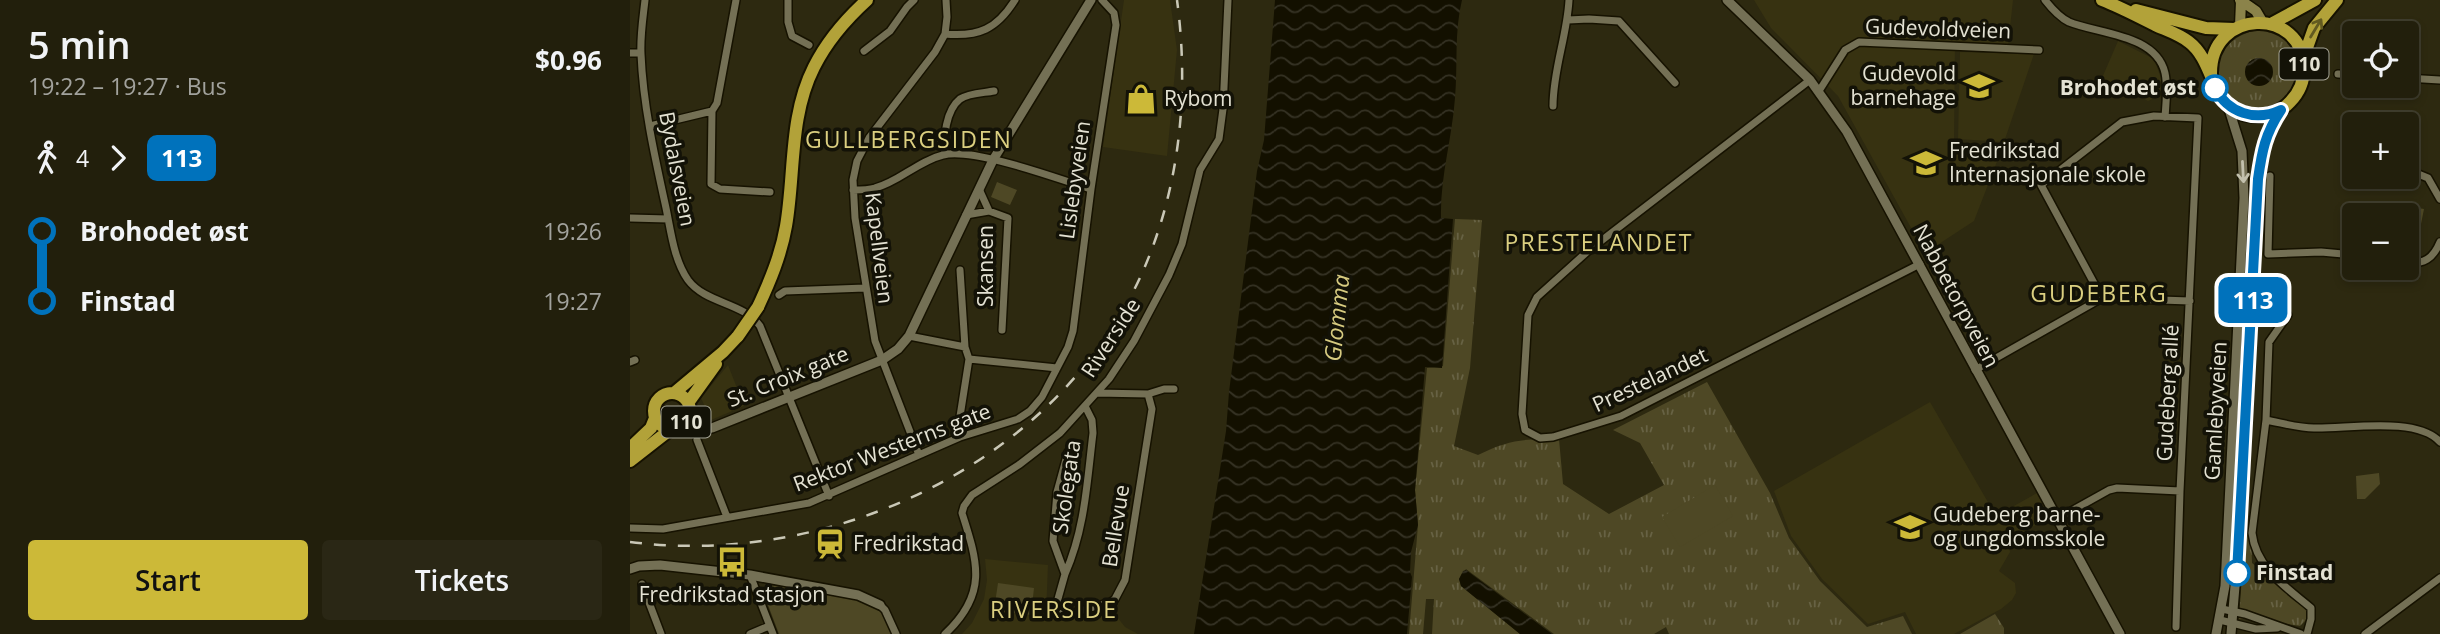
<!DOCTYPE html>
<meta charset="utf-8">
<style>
:root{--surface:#221f0c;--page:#2a2715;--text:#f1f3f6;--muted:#a2a29d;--line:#3f3d2d;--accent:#ccb938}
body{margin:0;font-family:"Open Sans",sans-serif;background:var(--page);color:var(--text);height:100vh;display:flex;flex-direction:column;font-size:26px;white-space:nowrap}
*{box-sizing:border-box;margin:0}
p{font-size:23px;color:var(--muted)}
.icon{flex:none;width:38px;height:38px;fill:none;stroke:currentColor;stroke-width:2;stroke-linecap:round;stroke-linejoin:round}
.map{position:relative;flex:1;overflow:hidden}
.drawer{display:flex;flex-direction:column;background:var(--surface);width:630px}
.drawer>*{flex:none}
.badge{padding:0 14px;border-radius:10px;font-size:24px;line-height:46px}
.fabs{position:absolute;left:1712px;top:21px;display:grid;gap:14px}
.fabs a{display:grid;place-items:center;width:77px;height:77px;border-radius:7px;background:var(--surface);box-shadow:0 4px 10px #0003,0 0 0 2px var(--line);font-size:35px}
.map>.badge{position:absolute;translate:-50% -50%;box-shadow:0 0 0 4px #fff}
.legs{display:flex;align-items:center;gap:10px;height:77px;padding:0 28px;font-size:23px}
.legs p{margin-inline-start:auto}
.headline{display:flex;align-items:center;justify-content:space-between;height:119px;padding:0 28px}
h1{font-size:38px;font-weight:600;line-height:52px}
.cta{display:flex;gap:14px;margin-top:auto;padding:14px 28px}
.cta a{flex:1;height:80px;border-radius:7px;background:var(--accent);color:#111;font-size:28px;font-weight:600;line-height:80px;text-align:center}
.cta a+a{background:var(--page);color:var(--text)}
ul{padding:0 28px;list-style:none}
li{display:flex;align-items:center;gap:24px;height:70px;font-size:26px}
li i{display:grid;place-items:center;width:10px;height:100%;margin:0 9px;background:currentColor}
li i::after{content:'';width:18px;height:18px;margin:-9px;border:5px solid;border-radius:50%;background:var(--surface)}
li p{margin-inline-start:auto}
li:first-child i{background:linear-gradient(#0000 50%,currentColor 0)}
li:last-child i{background:linear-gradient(currentColor 50%,#0000 0)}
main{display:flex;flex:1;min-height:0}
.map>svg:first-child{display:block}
.built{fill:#373211}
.grass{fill:url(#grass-tufts)}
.park{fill:#4e4825}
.water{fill:url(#water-waves)}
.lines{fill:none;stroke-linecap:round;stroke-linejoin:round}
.minor-casing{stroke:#161200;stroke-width:10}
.tertiary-casing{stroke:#161200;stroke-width:12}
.secondary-casing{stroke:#161200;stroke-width:13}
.trunk-casing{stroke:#161200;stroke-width:16}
.minor{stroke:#747055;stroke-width:7}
.tertiary{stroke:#747055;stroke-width:9}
.secondary{stroke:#8b834a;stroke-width:10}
.trunk{stroke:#b2a239;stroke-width:12}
.rail{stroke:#cac8b7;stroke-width:2.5;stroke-dasharray:12 12;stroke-linecap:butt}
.trunk-bridge-casing{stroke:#161200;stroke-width:16;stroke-linecap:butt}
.trunk-bridge{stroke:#b2a239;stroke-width:12}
.oneway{stroke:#625a20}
.oneway2{stroke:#c2c0ad}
.line-1-casing{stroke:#fff;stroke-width:16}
.line-1{stroke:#0072bc;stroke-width:10}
.stop-1-dot{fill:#fff;stroke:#0072bc;stroke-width:3.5}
.labels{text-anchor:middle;stroke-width:7;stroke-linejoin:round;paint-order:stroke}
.shield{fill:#131207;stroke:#a5a496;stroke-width:2}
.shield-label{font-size:19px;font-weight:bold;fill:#e4e2d3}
.street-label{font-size:21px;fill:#e4e2d3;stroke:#131207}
.poi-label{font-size:21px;fill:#e4e2d3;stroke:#131207;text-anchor:start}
.stop-label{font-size:21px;font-weight:bold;fill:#e4e2d3;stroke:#131207;text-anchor:end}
.neighbourhood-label{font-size:23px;letter-spacing:2px;fill:#dbcf80;stroke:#131207}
.water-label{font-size:23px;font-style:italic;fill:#d7cb80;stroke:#131207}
</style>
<main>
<section class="drawer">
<div class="headline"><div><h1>5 min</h1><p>19:22 – 19:27 · Bus</p></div><b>$0.96</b></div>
<div class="legs"><svg class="icon" aria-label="walk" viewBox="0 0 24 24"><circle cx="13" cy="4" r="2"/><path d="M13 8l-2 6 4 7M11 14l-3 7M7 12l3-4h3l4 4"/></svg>4<svg class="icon" aria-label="forward" viewBox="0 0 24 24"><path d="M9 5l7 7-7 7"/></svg><b class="badge" style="background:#0072bc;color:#fff">113</b></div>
<ul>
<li><i style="color:#0072bc"></i><b>Brohodet øst</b><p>19:26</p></li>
<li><i style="color:#0072bc"></i><b>Finstad</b><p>19:27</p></li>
</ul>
<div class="cta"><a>Start</a><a>Tickets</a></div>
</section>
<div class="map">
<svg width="1810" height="634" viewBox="0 0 1810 634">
<defs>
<pattern id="grass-tufts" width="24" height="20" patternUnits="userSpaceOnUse" patternTransform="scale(1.75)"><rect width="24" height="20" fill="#4e4825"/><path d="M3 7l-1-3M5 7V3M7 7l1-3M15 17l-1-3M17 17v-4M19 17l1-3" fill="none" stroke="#676244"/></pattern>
<pattern id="water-waves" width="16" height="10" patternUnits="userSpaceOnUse" patternTransform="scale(1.75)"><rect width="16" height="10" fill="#131000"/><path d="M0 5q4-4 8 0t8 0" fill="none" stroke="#353224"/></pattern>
</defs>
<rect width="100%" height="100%" fill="#2d2910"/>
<!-- built -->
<path class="built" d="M494 0H540L547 50 537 156 473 147Z
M1124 0H1383L1378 46 1325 42 1324 142 1373 146 1344 221 1295 253 1208 96 1141 28Z
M1488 41 1524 59 1532 81 1529 96 1518 101 1472 78Z
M1330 52 1404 54 1374 142 1328 139Z
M98 365 114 406 81 420 71 398Z
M1300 402 1366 516 1407 493 1419 517 1378 542 1380 552 1369 571 1385 583 1386 593 1382 600 1371 609 1324 634H1286L1275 612 1238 624 1192 579 1161 536 1144 491Z
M355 559 418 565 416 614 442 617 480 608 495 627 508 634H332L342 623 354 599 357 580Z"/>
<!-- grass -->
<path class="grass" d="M1629 30C1638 32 1647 34 1654 40 1669 51 1675 78 1662 93 1657 98 1651 105 1646 108 1642 110 1635 110 1630 110 1578 115 1569 39 1629 30Z
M825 219 852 220 840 368 824 446 848 455C880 439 894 439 929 439L933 484 979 514 1034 485 1010 443 983 430 1077 382 1140 493 1159 538 1190 581 1237 627 1273 616 1282 634H1039L1036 627 1024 634H924L836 569 829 579 831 586 890 634H802L804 599H796L793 634H779L788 525 785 490 797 368 813 366Z
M1615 534H1621L1622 563 1672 605 1677 612 1676 620 1670 626 1619 618 1609 619Z
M1365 614 1374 628V634H1330Z"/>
<!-- park -->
<path class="park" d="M367 182 387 190 380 205 361 197Z
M1757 203 1794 209 1791 224 1776 222V215H1755Z
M1749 473 1750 484 1735 499H1727L1726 476Z
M1085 485 1103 516 1050 547 1032 517Z
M368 583 404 588 401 615 364 610Z
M138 585 224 597 255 613 264 634H149L133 592Z"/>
<!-- water -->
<path class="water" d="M645 0H832C824 33 828 65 825 98 822 139 810 177 811 218L823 219 812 368 795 367 785 490 788 525 781 552 780 572 782 577 777 634H564L596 431 599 392 627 171 634 140Z
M1615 72a14 14 0 1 1 28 0a14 14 0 1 1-28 0Z
M836 570 922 634H890L831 586 829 579 833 571Z"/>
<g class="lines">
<!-- minor casing -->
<g class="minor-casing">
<path id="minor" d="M15 0C13 18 10 36 11 54 13 105 25 158 36 208 41 232 44 260 58 280 76 304 113 302 130 326L199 496
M158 0V22L162 36 179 45
M1415 0C1422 9 1429 17 1439 22 1468 34 1526 34 1535 73 1538 87 1536 103 1535 117
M938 20 959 19 989 21 1045 83
M315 34C349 37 367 29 385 0
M234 51 260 31 277 7 284 0
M0 53H11
M1708 74 1724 75
M1776 78 1810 80
M1180 80 958 251 907 297 898 315 892 414 895 430 910 438 923 437 991 416 1290 264
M1189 91 1215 50 1229 42 1409 50
M923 106C923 70 937 36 939 0
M82 111 81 184 90 189 140 192
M20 126 82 111 87 103 106 0
M315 154C313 138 316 110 330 99 339 93 354 93 364 91
M1722 165H1724
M1776 169 1798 178 1810 199
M1640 176 1638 254 1691 252 1724 255
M349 189 359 211
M223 190C230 190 238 190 245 188 269 182 288 161 313 155 343 147 428 179 461 189
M336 215 359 211 378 218 372 330
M0 218 38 219
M1776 263C1794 264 1803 259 1810 242
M149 295 155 291 235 288
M1472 298 1411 185 1492 122 1524 116 1568 118 1550 491 1546 627
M1658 315 1639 342 1636 420 1622 533C1626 568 1656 587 1681 608V619L1677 634
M279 336 335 347 330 270
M339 359 427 368
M0 362 5 360
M1345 370 1472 298 1560 301
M467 393 518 394 534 389H544
M1636 420C1652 423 1668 428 1684 428 1717 429 1787 416 1810 442
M330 437 328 429 339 359 335 347
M67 440 97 517
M438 452 427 492 423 541 435 574 424 613 440 614 481 602 485 599 495 580 522 409 518 394
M289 455 245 341 225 218 223 180 227 161 239 138 305 52 315 34 317 17 316 0
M1427 519 1479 490 1487 488 1550 491
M0 528 33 529 179 503 330 437 388 419 400 411 412 397 438 347 443 331 461 189 486 25 484 13 472 0
M435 574C455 529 457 482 463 433L462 420 455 406
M120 575 143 634
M12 584 31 634
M250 605 255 610 266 634
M1592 609 1615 614 1671 634
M1590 620 1626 629 1647 628
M120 634 139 626
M315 634C358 594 348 563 332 513L334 506 342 495 390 464 430 433 479 379 504 341 539 275 552 244 570 170 589 139 593 109 598 0
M1735 634 1810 578"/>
</g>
<!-- tertiary casing -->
<g class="tertiary-casing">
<path id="tertiary" d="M1097 0 1180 80 1217 132 1490 634
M60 413 64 419 79 429
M50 427C61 433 70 431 82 428L252 360 268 349 279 336 363 160 461 0
M0 569 9 566 30 565 120 575 228 595 250 605
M1586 634 1595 586 1614 198 1612 151 1598 106
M1601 634 1613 491 1628 179C1632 153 1635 133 1650 111"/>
</g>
<!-- secondary casing -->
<g class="secondary-casing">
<path id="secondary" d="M1610 0 1626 11 1633 23
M1610 26 1611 1"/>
</g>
<!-- trunk casing -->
<g class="trunk-casing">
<path id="trunk" d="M1472 0C1490 7 1507 16 1525 25 1536 30 1549 34 1559 42 1588 64 1579 116 1627 116 1639 116 1652 111 1660 102 1669 93 1674 81 1674 68 1673 6 1580 8 1581 74
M1506 10 1576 28 1604 29
M1641 24 1685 0
M1673 59 1684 28 1707 0
M128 307C140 281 151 255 156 226 165 174 159 116 184 67 197 41 215 20 237 0
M44 393 93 352 108 336
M24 411a18 18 0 1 1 36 0a18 18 0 1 1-36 0Z
M58 403 86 364
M0 448 21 428 25 418
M0 461 41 429"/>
</g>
<!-- minor -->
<use href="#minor" class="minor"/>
<!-- tertiary -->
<use href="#tertiary" class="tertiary"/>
<!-- secondary -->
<use href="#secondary" class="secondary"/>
<!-- trunk -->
<use href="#trunk" class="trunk"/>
<!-- rail -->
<path class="rail" d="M0 542C212 569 448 453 523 246 552 167 558 82 547 0"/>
<!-- trunk-bridge casing -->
<g class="trunk-bridge-casing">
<path id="trunk-bridge" d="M108 336 128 307"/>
</g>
<!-- trunk-bridge -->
<use href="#trunk-bridge" class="trunk-bridge"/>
</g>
<!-- one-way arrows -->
<defs><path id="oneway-shaft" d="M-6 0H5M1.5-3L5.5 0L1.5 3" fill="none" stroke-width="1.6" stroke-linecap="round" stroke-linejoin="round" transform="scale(1.75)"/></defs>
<use class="oneway" href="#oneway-shaft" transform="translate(1686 28) rotate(-59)"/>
<use class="oneway2" href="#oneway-shaft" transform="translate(1613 172) rotate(87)"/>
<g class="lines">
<!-- line-1 casing -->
<g class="line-1-casing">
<path id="line-1" d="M1585 88C1598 113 1625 122 1651 110 1635 134 1632 151 1628 179L1607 573"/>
</g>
<!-- line-1 -->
<use href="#line-1" class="line-1"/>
</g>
<!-- icons -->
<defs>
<g id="school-bare" transform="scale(2.415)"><path d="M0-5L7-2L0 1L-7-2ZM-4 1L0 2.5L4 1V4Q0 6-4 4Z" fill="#ccb938" stroke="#131207" stroke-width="2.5" paint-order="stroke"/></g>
<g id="shop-bare" transform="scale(2.415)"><path d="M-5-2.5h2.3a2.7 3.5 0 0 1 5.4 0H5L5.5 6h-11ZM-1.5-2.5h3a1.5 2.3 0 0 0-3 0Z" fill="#ccb938" stroke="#131207" stroke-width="2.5" paint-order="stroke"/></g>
<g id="station-bare" transform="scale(2.415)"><path d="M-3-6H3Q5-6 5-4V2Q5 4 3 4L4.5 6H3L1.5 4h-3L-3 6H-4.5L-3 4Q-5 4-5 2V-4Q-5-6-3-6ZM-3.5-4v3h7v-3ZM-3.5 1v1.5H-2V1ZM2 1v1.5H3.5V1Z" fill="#ccb938" stroke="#131207" stroke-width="2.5" paint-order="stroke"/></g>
<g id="bus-bare" transform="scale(2.415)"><path d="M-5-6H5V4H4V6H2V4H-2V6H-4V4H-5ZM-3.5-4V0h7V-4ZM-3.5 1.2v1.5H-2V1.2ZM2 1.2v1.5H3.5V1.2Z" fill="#ccb938" stroke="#131207" stroke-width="2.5" paint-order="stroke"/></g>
</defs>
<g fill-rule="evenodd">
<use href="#school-bare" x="1349" y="86"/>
<use href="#shop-bare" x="511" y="99"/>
<use href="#school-bare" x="1296" y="163"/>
<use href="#school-bare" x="1280" y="527"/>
<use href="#station-bare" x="200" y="544"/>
<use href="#bus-bare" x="102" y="562"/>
</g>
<!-- markers -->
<g class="stop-1-dot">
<circle cx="1585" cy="88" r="12"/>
<circle cx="1607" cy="573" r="12"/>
</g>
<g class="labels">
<!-- shield labels -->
<g class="shield">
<rect x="1649.5" y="48.5" width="49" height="31" rx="5"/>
<rect x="31.5" y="406.5" width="49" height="31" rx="5"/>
</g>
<g class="shield-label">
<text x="1674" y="71">110</text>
<text x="56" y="429">110</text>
</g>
<!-- street labels -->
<g class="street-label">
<text transform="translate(1308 29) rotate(2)" y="7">Gudevoldveien</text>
<text transform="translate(47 169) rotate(79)" y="7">Bydalsveien</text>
<text transform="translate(445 180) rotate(-82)" y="7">Lislebyveien</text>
<text transform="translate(249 248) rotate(83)" y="7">Kapellveien</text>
<text transform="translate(356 266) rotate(-90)" y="7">Skansen</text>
<text transform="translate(1326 296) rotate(62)" y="7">Nabbetorpveien</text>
<text transform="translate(481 338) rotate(-57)" y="7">Riverside</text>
<text transform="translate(158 377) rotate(-22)" y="7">St. Croix gate</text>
<text transform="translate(1020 380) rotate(-25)" y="7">Prestelandet</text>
<text transform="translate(1538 393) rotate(-87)" y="7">Gudeberg allé</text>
<text transform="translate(1586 411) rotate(-87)" y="7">Gamlebyveien</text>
<text transform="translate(262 448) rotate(-21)" y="7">Rektor Westerns gate</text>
<text transform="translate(437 487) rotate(-82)" y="7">Skolegata</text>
<text transform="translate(486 526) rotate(-81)" y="7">Bellevue</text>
</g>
<!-- poi labels -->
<g class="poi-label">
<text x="1326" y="81" text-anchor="end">Gudevold<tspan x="1326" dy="24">barnehage</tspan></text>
<text x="534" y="106">Rybom</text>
<text x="1319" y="158">Fredrikstad<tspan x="1319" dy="24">Internasjonale skole</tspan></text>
<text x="1303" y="522">Gudeberg barne-<tspan x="1303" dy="24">og ungdomsskole</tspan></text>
<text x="223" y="551">Fredrikstad</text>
<text x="102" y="602" text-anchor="middle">Fredrikstad stasjon</text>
</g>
<!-- stop labels -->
<g class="stop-label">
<text x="1566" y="95">Brohodet øst</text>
<text x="1626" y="580" text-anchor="start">Finstad</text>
</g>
<!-- neighbourhood labels -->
<g class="neighbourhood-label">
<text x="279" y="148">GULLBERGSIDEN</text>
<text x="969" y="251">PRESTELANDET</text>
<text x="1469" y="302">GUDEBERG</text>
<text x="424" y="618">RIVERSIDE</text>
</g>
<!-- water labels -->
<g class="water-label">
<text transform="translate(707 318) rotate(-84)" y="8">Glomma</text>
</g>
</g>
</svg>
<div class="fabs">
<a><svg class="icon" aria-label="locate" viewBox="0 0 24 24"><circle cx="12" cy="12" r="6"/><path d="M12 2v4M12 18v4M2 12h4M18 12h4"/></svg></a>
<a>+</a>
<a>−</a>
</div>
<b class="badge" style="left:1623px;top:300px;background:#0072bc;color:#fff">113</b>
</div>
</main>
